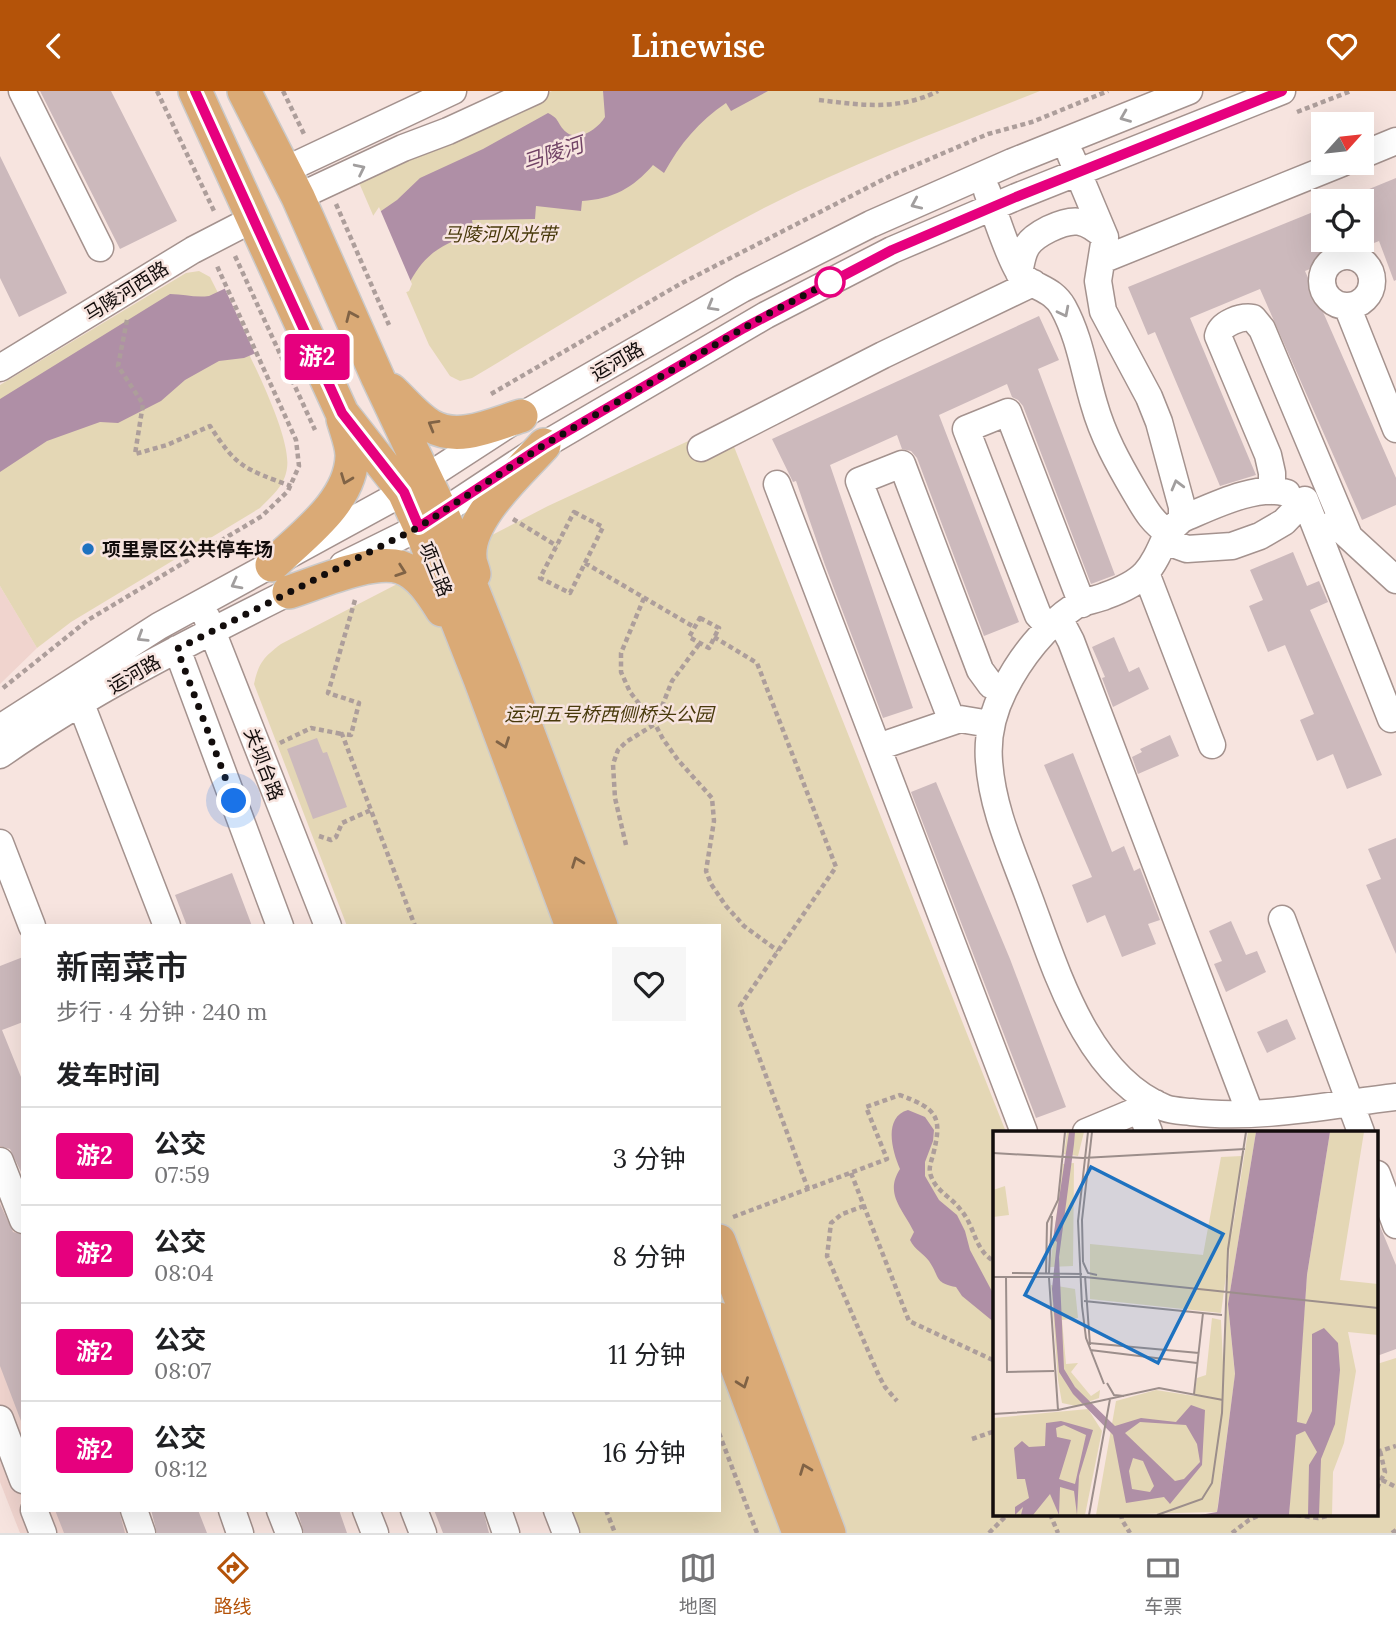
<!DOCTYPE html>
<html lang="zh">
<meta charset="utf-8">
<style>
:root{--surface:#fff;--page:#f6f6f6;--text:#202124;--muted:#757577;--line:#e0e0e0;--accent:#b45309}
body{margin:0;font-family:Lora,"Noto Sans SC",serif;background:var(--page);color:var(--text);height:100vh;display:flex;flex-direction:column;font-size:26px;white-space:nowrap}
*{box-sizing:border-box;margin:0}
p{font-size:23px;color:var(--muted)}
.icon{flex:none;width:38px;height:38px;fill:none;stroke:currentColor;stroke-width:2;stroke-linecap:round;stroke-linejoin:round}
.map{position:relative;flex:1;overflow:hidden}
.drawer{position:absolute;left:21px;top:833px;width:700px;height:588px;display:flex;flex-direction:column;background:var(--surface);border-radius:0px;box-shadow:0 7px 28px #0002}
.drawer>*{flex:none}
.badge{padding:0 14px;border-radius:5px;font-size:24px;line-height:46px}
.needle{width:46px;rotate:63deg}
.buttons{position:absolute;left:1311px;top:21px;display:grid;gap:14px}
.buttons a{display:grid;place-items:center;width:63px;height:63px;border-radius:0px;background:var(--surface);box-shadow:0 7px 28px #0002;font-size:35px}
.you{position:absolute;width:35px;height:35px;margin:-18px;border:5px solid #fff;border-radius:50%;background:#1a73e8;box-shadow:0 0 0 10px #1a73e833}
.map>.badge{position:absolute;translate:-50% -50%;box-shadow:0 0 0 4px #fff}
h2{padding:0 35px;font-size:26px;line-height:63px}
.round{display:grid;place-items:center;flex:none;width:74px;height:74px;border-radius:0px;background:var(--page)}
.headline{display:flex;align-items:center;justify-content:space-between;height:119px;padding:0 35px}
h1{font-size:33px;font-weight:600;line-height:52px}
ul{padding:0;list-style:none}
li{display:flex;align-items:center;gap:21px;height:98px;padding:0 35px;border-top:2px solid var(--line)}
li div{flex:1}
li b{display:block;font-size:26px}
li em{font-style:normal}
li .badge{min-width:77px;font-weight:700;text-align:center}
header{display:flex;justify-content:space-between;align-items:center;height:91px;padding:0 35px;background:var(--accent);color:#fff;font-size:32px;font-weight:600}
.tab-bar{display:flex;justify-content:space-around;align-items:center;height:98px;border-top:2px solid var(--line);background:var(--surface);font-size:19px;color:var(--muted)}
.tab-bar a{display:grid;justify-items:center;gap:4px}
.tab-bar .current{color:var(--accent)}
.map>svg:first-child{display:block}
.built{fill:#f0d4ce}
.green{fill:#e4d7b5}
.water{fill:#af8fa6}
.pier{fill:#f7e4df}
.building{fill:#ccb9bc}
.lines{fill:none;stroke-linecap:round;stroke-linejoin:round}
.minor-casing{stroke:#a4928e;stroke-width:29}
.major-casing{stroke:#cbcaca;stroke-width:36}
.path{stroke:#ad9e9b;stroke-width:4.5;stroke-dasharray:5 3.5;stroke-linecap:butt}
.minor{stroke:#fff;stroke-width:26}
.major{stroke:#daaa76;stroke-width:33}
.oneway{stroke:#a19e9e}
.oneway2{stroke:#806346}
.line-casing{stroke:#fff;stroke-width:16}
.line{stroke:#e6007e;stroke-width:10}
.walk{stroke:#130d0c;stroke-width:7;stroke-dasharray:0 12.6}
.stop-dot{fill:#fff;stroke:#e6007e;stroke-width:3.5}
.poi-dot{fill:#1e72c0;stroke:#f7e4df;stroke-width:2.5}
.labels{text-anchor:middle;stroke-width:5;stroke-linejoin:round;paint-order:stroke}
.park-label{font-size:19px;font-style:italic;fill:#48390b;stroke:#f7e4df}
.street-label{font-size:19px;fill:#130d0c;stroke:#f7e4df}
.poi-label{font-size:19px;font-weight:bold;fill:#130d0c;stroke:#f7e4df;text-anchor:start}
.water-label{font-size:21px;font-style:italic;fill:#714366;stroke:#f7e4df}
.inset-road{fill:none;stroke:#9c8e8b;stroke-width:2}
.view{fill:#1e72c0;fill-opacity:0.15;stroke:#1e72c0;stroke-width:3.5}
.inset-edge{fill:none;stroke:#130d0c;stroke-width:3.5}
</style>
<header><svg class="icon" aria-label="back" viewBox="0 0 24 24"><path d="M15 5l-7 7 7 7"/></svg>Linewise<svg class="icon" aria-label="heart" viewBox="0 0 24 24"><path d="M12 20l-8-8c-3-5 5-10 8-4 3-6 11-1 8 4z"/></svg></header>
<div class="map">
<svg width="1396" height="1442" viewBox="0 0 1396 1442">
<rect width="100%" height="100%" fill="#f7e4df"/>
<!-- built -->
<path class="built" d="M0 495 37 557 0 593Z
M0 1046 23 1105V1419H143L152 1442H20L0 1391Z"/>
<!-- green -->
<path class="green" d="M552 0H1040C948 37 855 71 766 116 665 168 569 229 472 287L460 290 450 285 429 254 357 87Z
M199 180 210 186C229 225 293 339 287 377 285 394 272 405 260 417L71 531 37 557 0 495V294L186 182Z
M725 333 1006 1041H995V1423H1377V1273L1396 1267V1442H579L570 1419H719V835H347L254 593C259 571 264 566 281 553L548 415Z"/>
<!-- water -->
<path class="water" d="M603 0H768L731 20 726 12C699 30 680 53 664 82L653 74C633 97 613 108 582 110L581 120 536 115 535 128 472 129 474 140C437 158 426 160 406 198L244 267 219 270 185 289 161 310 118 332 100 331 47 350 0 381V308L170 203C184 203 195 207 209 205L375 127 381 120 397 109 420 87 483 58 548 22C559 28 556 29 563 38 576 54 598 38 605 26Z
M908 1019 925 1026 934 1039 933 1050 925 1071V1085L939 1109 957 1124 965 1140 970 1159 995 1206V1232L962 1205 956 1196C934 1192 940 1186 929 1170 923 1162 915 1159 910 1149L914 1141C903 1118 884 1103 900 1078 892 1060 883 1026 908 1019Z"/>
<!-- pier -->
<path class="pier" d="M379 116 412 193 409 200 256 265 224 196 373 125Z"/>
<!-- building -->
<path class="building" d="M40 0H111L177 130 120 158Z
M0 65 67 202 19 226 0 187Z
M1396 87V189L1394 190 1379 150 1305 180 1396 387V414L1362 429 1260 198 1190 227 1256 384 1220 395 1155 241 1148 244 1128 196 1323 117V149H1362V101Z
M1039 225 1059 269 1038 278 1115 484 1091 493 1023 315 1018 309 1012 306 1007 293 939 324 1019 531 984 545 917 367 911 360 902 358 897 344 830 374 913 617 883 627 825 474 796 390 793 391 772 348Z
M1293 461 1307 495 1319 490 1328 511 1310 519 1382 684 1347 698 1333 663 1317 670 1300 629 1314 623 1285 554 1268 561 1249 515 1263 509 1250 479Z
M1114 546 1129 581 1139 576 1149 598 1113 616 1102 587 1105 586 1092 556Z
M1170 644 1179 665 1138 683 1132 666 1142 661 1140 658Z
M317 647 323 662 327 661 347 716 313 728 287 658Z
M1073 662 1112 761 1124 755 1134 780 1140 777 1160 829 1148 833 1156 853 1122 866 1105 824 1087 832 1072 794 1092 786 1044 674Z
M936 691 1010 868 1066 1016 1036 1027 911 701Z
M1396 747V863L1366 794 1381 788 1368 758Z
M232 782 252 835H187L175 804Z
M1231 830 1246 864 1257 860 1266 881 1226 901 1214 873 1222 870 1209 840Z
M23 866V931L2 939 23 991V1085L10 1058 0 1055V875Z
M1287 928 1296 948 1267 962 1257 941Z
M0 1113 13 1141 23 1144 21 1330 0 1275Z
M1377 1128 1396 1174V1258L1377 1265Z
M55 1419H119L125 1442H64Z
M151 1419H198L207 1442H157Z
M297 1419H339L347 1442H304Z
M434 1419H483L489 1442H443Z"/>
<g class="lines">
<!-- minor casing -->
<g class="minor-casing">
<path id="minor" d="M22 0 100 157
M1362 64 1396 50
M285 79 453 0
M987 100C992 115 1012 175 1021 184 1036 198 1052 197 1063 216 1080 247 1084 280 1094 313 1103 345 1118 372 1135 401 1144 416 1152 432 1168 441L1182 428V416L1159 331 1149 306 1103 220 1098 190 1105 146 1071 65
M298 106 403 57 448 40 535 0
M1322 190a25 25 0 1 1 50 0a25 25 0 1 1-50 0Z
M1102 169 1342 72
M1019 182C1021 173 1022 163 1027 155 1032 147 1041 142 1049 138 1074 126 1085 128 1105 146
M1347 215 1396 338
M0 277 193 159 255 127
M701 357 883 264 1033 192
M777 393 1024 1041
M1272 400V382L1268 364 1218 245C1221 232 1241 225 1253 227L1262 238 1348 443
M1182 428C1209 417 1257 392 1287 402
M1334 432 1396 489
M1168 441C1151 479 1147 490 1105 505 1096 509 1084 510 1075 515 1045 535 1020 567 1004 599 993 621 987 645 989 670 992 716 1011 758 1027 801 1055 875 1085 985 1165 1017 1173 1020 1183 1020 1191 1021 1258 1029 1329 1014 1396 1006
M1165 450 1187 458 1232 455 1260 445 1284 431 1305 409 1391 628
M343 474 420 436 544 354 766 224 892 159 1016 106 1282 0
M1146 482 1212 654
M207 527 328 835
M1060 529 1071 550 1250 1022
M1050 537 1038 524 966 338 1008 321 1082 513
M177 558 280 835
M71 600 81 613 167 835
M952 630 859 390 902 373 980 579 991 594 1004 598
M0 637 159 535 404 401 521 325 742 198 871 133 1012 71 1189 0
M878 656 960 628 990 633
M0 664C95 597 202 545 305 493
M0 752 32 835
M1282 828 1361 1041
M1140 1018 1149 1041
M1086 1041 1155 1012
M0 1070 23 1129
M1377 1083 1396 1134
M0 1328 23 1389
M34 1419 43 1442
M134 1419 142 1442
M232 1419 240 1442
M280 1419 289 1442
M366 1419 375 1442
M414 1419 423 1442
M498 1419 506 1442
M557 1419 566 1442"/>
</g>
<!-- major casing -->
<g class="major-casing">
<path id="major" d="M195 0 342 322 404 401 420 436 480 588 572 835
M244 0 298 106 378 287 442 422 504 578 601 835
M391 299C403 310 417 327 431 335 459 351 494 333 521 325
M272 474C302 445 351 411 352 365 352 353 346 339 343 328
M474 483C473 478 470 472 470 467 466 428 520 381 544 354
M289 501C318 492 370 468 400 476 419 482 432 503 442 519
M719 1150 829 1442
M719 1228 799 1442"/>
</g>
<!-- path -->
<path class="path" d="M157 0 215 122
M283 0 305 45
M819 9C860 14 899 20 938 0
M1297 21 1351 0
M336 113 389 234
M235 165 315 339
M127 229 118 275 143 313 135 363 167 354 210 335C237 377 245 378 291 395
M491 303 680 193 890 85 988 43 1032 31 1108 0
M574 421 603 436 570 502 540 487Z
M513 428 557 455
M585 472 694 536
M644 507 621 562V581L630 601 655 633 663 648 678 669 712 707 714 730 706 780 711 793 726 815 744 835 778 860
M355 509 328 602 359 612 351 644 342 643 415 835
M700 527 719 537 709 557 689 546Z
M714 546 757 572 836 776 740 915 808 1098
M3 597 88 529 262 425 288 400 299 375 296 349 217 175
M280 652 311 637 342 643
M319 745 331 749 336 746 342 732 371 719
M626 754 615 707 613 673 618 659 626 651 655 633 672 590 700 552
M851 1082 909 1230 995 1270
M864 1115 842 1123 831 1132 827 1165 879 1285 885 1296 897 1310
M733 1126 887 1068 866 1016 900 1004C937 1018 943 1025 933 1064 931 1071 928 1078 931 1085 936 1100 951 1106 960 1118 976 1136 973 1158 995 1171
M719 1342 757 1442
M972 1348 995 1340
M1377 1361 1396 1355
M1382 1389 1396 1396
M1377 1397 1385 1381 1380 1360
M606 1419 615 1442
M1050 1423 1058 1442
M1121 1423 1122 1429 1130 1442
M1288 1423 1318 1427 1336 1423
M989 1442 1008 1423
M1232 1442 1249 1429 1262 1423
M1392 1442 1396 1439"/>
<!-- minor -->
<use href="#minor" class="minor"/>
<!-- major -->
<use href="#major" class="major"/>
</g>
<!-- one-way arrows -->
<defs><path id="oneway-chevron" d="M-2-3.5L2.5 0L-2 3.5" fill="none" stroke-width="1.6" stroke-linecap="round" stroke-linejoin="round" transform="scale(1.75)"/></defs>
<g class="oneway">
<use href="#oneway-chevron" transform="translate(1125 26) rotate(158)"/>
<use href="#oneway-chevron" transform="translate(360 78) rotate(-26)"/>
<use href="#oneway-chevron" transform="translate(916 113) rotate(156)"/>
<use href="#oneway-chevron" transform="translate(712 215) rotate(150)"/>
<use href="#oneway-chevron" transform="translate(1064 221) rotate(63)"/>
<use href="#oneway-chevron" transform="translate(1177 394) rotate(-105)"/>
<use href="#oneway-chevron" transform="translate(236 493) rotate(152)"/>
<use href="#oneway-chevron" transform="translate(142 546) rotate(148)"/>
</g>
<g class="oneway2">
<use href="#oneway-chevron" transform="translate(351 225) rotate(-114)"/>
<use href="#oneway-chevron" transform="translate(433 334) rotate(-150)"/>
<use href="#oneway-chevron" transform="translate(346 388) rotate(111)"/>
<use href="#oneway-chevron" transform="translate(401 480) rotate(19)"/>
<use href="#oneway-chevron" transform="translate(504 652) rotate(70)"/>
<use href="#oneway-chevron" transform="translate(577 771) rotate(-111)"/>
<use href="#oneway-chevron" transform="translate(743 1292) rotate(70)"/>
<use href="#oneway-chevron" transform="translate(805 1378) rotate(-111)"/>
</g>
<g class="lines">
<!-- line casing -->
<g class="line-casing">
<path id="line" d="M195 0 342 322 404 401 419 436 544 354 744 237 892 159 1016 106 1282 0"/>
</g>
<!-- line -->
<use href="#line" class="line"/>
<!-- walk -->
<path class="walk" d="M234 710 177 558 419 436 544 354 766 224 830 191"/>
</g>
<!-- markers -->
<circle class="stop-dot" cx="830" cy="191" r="14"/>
<circle class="poi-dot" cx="88" cy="458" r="7"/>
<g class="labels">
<!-- park labels -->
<g class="park-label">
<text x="500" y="150">马陵河风光带</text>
<text x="609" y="630">运河五号桥西侧桥头公园</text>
</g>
<!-- street labels -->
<g class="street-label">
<text transform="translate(126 200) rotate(-32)" y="7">马陵河西路</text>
<text transform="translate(617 270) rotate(-30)" y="7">运河路</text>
<text transform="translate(436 478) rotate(68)" y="7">项王路</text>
<text transform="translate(134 583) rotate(-30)" y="7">运河路</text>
<text transform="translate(264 673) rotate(69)" y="7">关坝台路</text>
</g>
<!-- poi labels -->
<g class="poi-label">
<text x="102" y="465">项里景区公共停车场</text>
</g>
<!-- water labels -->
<g class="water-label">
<text transform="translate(553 63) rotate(-19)" y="7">马陵河</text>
</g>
</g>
<!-- overview -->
<g transform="translate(993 1040)">
<rect width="385" height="385" fill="#f7e4df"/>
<path d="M74 1H91L85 25 71 23ZM255 1H263L235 173 242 244 224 381 103 384 123 270 163 259 201 265 204 247 213 244 219 187 228 189 230 232 237 114ZM337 1H371L347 149 385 153V204L355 201 363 240 351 312 340 341 339 384H296L314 144ZM249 25 228 182 97 168V113L210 124 228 26ZM81 32 80 135 57 136 70 33ZM12 55 16 84 0 86V59ZM58 154 82 158 85 187 69 189 73 233 85 232 78 241 98 265 107 259 106 267 83 275 69 272 65 249ZM95 278 109 300 92 384H0V287Z" fill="#e4d7b5"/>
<path d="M76 1H82L81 13 66 126 71 238 82 256 122 295 148 287 183 291 198 274 212 279 209 334 177 373 171 366 133 372 120 304 80 263 66 241 59 158 64 111 60 108ZM147 291 193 294 204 313 207 331 191 348 182 350 132 302ZM140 327 150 330 161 355 157 361 139 358 136 340ZM263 1H337L314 144 304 291 313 293 319 280V203L331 197 345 212 347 239 342 293 328 328 326 384H315L316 334 324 321 312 300 303 304 296 384H207L224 381 225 375 242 243 235 173ZM68 290 100 299 86 345 84 384 81 360 67 356 66 384 57 363 40 384H28L30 376 22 384V376L36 367 32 348H24L21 317 29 310 36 316 52 315 53 292ZM71 294 93 304 82 353 66 348 78 309 64 306 63 297Z" fill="#af8fa6" fill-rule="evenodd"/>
<path class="inset-road" d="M95 1 85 90 89 175 93 207 111 253M0 22 90 27 252 18M90 131 89 89 99 1M90 131 95 142 104 144M19 142 89 143M53 142 54 92 65 69 72 1M56 142 59 85M92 145 97 214M0 146H92L385 177M13 146 14 241 61 240M56 147 65 279M91 170 229 184M96 212 206 222M97 219 204 232M114 252 121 264 131 265M201 263 210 182M0 283 65 279 166 257 230 269M96 384 117 268M164 384 209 368 219 352 229 282 235 118 253 1"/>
<path class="view" d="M98 36 230 103 165 232 32 164Z"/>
<rect width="385" height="385" class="inset-edge"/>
</g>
</svg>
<div class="buttons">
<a><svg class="needle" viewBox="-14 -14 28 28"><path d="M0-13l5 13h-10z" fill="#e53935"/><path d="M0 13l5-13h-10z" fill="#757577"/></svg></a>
<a><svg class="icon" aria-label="locate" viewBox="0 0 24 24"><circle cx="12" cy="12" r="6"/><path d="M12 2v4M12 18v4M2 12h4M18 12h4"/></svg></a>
</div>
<div class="you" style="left:234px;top:710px"></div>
<b class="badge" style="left:317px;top:266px;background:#e6007e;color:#fff">游2</b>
<section class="drawer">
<div class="headline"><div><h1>新南菜市</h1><p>步行 · 4 分钟 · 240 m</p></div><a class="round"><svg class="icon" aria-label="heart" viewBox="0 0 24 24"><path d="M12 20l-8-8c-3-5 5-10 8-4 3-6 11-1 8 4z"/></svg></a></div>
<h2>发车时间</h2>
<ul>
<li><span class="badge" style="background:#e6007e;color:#fff">游2</span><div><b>公交</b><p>07:59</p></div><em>3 分钟</em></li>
<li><span class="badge" style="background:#e6007e;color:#fff">游2</span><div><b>公交</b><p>08:04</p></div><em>8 分钟</em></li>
<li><span class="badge" style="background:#e6007e;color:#fff">游2</span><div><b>公交</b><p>08:07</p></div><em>11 分钟</em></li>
<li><span class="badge" style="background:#e6007e;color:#fff">游2</span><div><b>公交</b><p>08:12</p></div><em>16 分钟</em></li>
</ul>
</section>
</div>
<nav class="tab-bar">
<a class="current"><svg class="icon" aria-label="directions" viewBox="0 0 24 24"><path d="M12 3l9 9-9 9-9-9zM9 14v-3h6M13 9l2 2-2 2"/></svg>路线</a>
<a><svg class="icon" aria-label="map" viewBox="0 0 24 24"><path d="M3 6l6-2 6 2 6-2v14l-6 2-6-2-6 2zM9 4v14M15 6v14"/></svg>地图</a>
<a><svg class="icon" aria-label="tickets" viewBox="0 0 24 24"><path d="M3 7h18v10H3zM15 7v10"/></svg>车票</a>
</nav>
